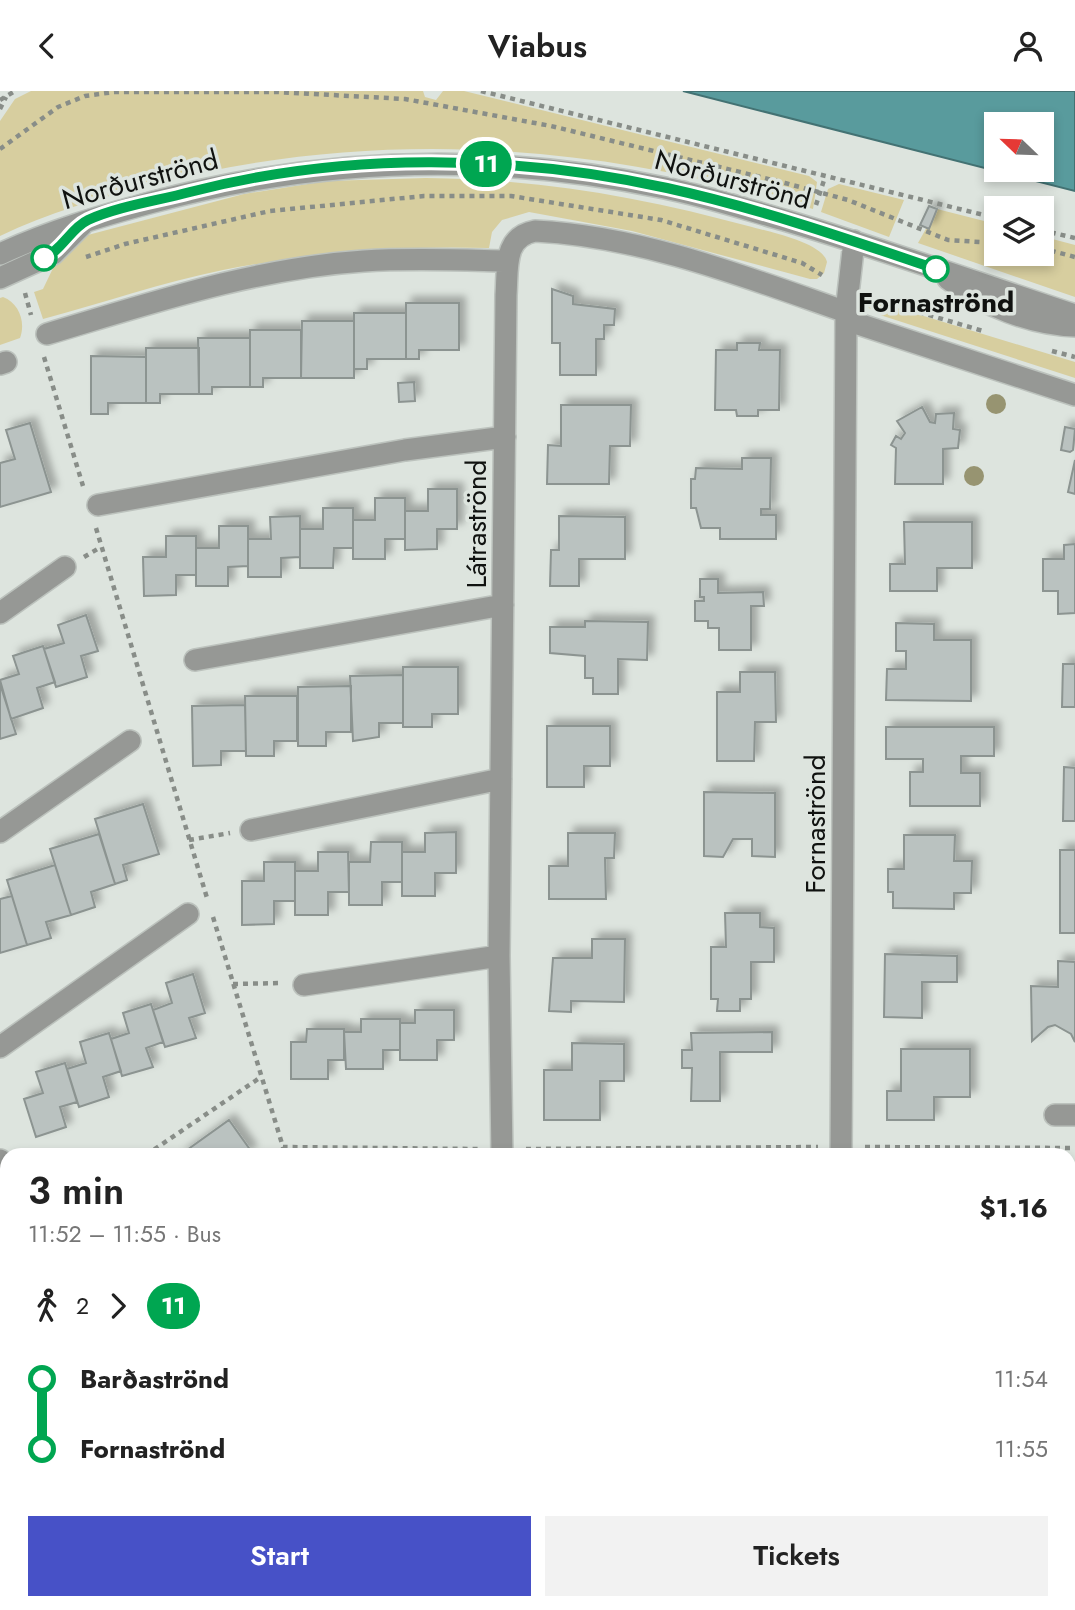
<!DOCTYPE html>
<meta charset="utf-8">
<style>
:root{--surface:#fff;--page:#f2f2f2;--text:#222;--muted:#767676;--accent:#4751c7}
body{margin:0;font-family:Jost,sans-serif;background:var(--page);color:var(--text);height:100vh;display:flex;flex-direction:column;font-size:26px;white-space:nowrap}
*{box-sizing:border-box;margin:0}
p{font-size:23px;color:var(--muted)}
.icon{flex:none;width:38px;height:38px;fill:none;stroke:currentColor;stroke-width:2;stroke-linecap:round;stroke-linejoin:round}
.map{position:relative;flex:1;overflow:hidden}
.sheet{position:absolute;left:0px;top:1057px;width:1076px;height:462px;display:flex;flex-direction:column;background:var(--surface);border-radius:21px 21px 0 0;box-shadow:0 4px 10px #0003}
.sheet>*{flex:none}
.badge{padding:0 14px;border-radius:23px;font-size:24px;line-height:46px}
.needle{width:46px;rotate:293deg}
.tools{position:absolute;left:984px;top:21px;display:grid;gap:14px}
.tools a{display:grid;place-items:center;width:70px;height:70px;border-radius:0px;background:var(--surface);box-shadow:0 4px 10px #0003;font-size:35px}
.map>.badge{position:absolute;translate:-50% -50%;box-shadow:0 0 0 4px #fff}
.legs{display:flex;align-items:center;gap:10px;height:77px;padding:0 28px;font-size:23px}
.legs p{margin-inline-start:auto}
.summary{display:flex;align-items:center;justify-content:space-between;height:119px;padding:0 28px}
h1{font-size:38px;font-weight:600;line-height:52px}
.button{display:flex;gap:14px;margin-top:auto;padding:14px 28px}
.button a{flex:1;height:80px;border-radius:0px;background:var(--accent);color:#fff;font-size:28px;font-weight:600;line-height:80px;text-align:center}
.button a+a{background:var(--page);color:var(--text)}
ul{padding:0 28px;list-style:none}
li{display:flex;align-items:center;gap:24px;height:70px;font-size:26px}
li i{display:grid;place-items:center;width:10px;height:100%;margin:0 9px;background:currentColor}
li i::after{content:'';width:18px;height:18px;margin:-9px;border:5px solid;border-radius:50%;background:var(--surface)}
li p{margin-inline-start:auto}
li:first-child i{background:linear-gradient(#0000 50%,currentColor 0)}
li:last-child i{background:linear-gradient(currentColor 50%,#0000 0)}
header{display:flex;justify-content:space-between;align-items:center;height:91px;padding:0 28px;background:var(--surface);font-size:32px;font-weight:600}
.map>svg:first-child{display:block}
.green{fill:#d7ce9f}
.water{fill:#599b9d;stroke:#437273;stroke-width:2;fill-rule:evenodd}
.building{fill:#bac2c0;stroke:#8c9491;stroke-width:2;filter:url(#shadow)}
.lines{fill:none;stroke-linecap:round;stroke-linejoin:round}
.minor-casing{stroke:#bcc2bd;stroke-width:24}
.path{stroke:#888d88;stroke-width:4.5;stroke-dasharray:5 5;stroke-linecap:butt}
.minor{stroke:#969895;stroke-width:21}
.tree{fill:#979471}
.line-1-casing{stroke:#fff;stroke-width:16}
.line-1{stroke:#00a651;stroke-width:10}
.stop-1-dot{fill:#fff;stroke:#00a651;stroke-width:3.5}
.labels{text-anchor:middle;stroke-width:7;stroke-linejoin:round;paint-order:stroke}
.street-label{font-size:28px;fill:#101210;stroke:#dde4de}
.stop-label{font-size:28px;font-weight:bold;fill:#101210;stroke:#dde4de}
</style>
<header><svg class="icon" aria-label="back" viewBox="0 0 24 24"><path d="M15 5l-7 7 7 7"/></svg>Viabus<svg class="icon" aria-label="person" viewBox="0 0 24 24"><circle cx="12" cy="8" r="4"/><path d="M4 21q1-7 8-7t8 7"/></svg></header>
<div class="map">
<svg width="1075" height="1519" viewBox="0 0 1075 1519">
<defs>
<filter id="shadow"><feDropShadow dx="6" dy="-6" stdDeviation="3.5" flood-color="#0004"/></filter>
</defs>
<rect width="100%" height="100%" fill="#dde4de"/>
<!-- green -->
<path class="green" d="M31 0H423L425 6 436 9 443 0H464L809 85 817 91 813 118C597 51 371 36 150 94 100 107 47 122 0 145V30L15 8Z
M426 87C542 88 641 106 752 136 770 141 823 152 827 171L824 182 817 188H810L632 140 529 121 502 129 492 141 489 157C398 154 312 162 223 179 163 191 103 212 43 228L34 201 43 198 56 171 84 145 244 103 327 90Z
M839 93 904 109 889 146 821 121 828 98Z
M937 118 996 133V163H1041V145L1075 154V206L918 152Z
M3 206C19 212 26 231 20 247L0 254V207Z
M868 208 1075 271V287L877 223 868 216Z
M1069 1367H1075V1519H205L216 1512H316L343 1517 391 1518V1512H1069Z"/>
<!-- water -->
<path class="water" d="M683 0H1075V100ZM996 33H1041V79H996Z"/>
<!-- building -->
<path class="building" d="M929 115 937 118 929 138 920 134Z
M552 198 573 205V213L615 218 614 234H604V248H596V284H560V252H552Z
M406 212H459V259H419V268H406Z
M354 222H406V268H367V278H354Z
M302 230H354V287H301Z
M250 239H301V287H263V296H250Z
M198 247H250V296H212V303H199Z
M737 252H760L759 259H780L779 319H758V325H737L736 319H715L716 259H737Z
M146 257H199V303H160V312H146Z
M91 265 146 266V312H108V323H91Z
M414 291 415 310 399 311 398 292Z
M561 314H631L630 355H610L609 393H547L548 354 561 355Z
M922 316 930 331 935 332 936 323 954 322 953 338 960 339 958 357 943 358V393H895L896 357 891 354 896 345 901 348 905 342 897 330Z
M30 332 51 401 0 416V372L15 368 6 339Z
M1065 336 1075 338 1073 359 1070 361 1061 359Z
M742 367H771L770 418H761V424H776V448H720V437H701L696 417H691V388H695L696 377 742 378Z
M1075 369V403L1068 401Z
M428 398H457V438H437V458L405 459V420H428Z
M375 407H405V448H385V468H353V429H375Z
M323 417H353V457H334L333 477H300V438H323Z
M300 425V466L281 467V486H248V448H271L270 426Z
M559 425 625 426V468H579V495H550L551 459H559Z
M904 431H972V477H937V500H890V473H905Z
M219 435H248V475L228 476V495H196V457H219Z
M166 445H196V484H176V504L144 505 143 466H166Z
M1075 453V522L1058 523V500H1043V468H1064V454Z
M700 488H718V502L763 501 764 515H751V559H719V537H708V530H695V510H704V506H700Z
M86 524 98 560 81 565 87 586 56 596 44 558 64 552 58 534Z
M585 530 648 531 647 569 618 568V603H593V587H585V565L550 562V536H585Z
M896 532 934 533V549H971V610L886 609 887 578H906V560H896Z
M43 555 55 591 37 597 43 617 11 628 0 589 19 583 13 565Z
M1063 573H1075V616H1062Z
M403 576H458V623H432V636H403Z
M740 581H775L776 631H755L754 670H717V601H740Z
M403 584V632H379V646L353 650 350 585Z
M0 593 16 643 0 648Z
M351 595V641H326V655H298V596Z
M245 605H297V650H274V665H246Z
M245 614 246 660H221V674L193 675 192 615Z
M547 635H610V675H584V696H547Z
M886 636H994V665H961V682H980V715H910V681H923V668H886Z
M1064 676 1075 677V730H1063Z
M704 701 775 702V766L752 765V748H733L723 766 704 765Z
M143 713 159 763 123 774 127 789 115 793 95 728Z
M456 741V782H435V805H402V761H425V742Z
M568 742H615L614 767H605L606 808H549V775H568Z
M99 743 115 793 91 801 95 816 71 824 50 758Z
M904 744H955L954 770H972L971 802H954V818L893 817V801H888V778H904Z
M371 751H402V791H382V814H349V771H370Z
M1060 759H1075V842H1060Z
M318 761H348L349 801H328V824H295V780H318Z
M264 771H295V810H274V833L242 834V790H264Z
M55 774 71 824 46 831 51 847 27 854 7 789Z
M12 805 27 854 0 862V808Z
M725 822H760V836L774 837V871H751V908H740V920H717L718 908H711V856H726Z
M592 848H625L624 911 571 910V921L549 920 553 867H592Z
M885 863 957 865V891H922V927L884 926Z
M1058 870 1075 871V951L1071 943 1055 934 1048 936 1032 950 1031 895 1058 896Z
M193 883 205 922 189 927 196 947 165 956 153 919 172 912 166 892Z
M151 913 163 951 146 957 153 976 122 985 111 948 129 942 123 922Z
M415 919H454V949H437V969H400V932H415Z
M361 928H400V959H383V978H346L344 941H361Z
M307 938H344V969H328V988H291V951H306Z
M772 941V961H720V1010H691L692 977H682V959H692L691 942Z
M109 942 121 980 103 986 109 1006 79 1016 67 978 86 972 80 951Z
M572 952 624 953V990H600V1029H544V979H572Z
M901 958H970V1006H934V1029H887V1000H901Z
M65 972 77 1011 60 1016 66 1036 36 1046 24 1008 43 1002 36 981Z
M229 1029 251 1060 245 1064H180Z
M1069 1086H1075V1141H1069Z
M4 1195 7 1200V1266L0 1257V1198Z
M3 1387 7 1396 0 1401V1389Z"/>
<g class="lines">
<!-- minor casing -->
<g class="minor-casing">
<path id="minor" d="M0 163C49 140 101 125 153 111 322 66 493 61 665 97 705 105 745 118 784 129 882 158 978 192 1075 224
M0 187 53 163 82 134
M948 188C982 214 1032 234 1075 235
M846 229 1075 304
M47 243C151 212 256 177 364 170 412 167 460 169 508 170
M0 273 6 271
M98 414 405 359 505 346
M0 522 65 476
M195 569 503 514
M251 739 501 688
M0 741 130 650
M304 894 499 865
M0 956 188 823
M1055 1024H1075
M502 1064 499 865 506 204C508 177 503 146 535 140 641 145 746 186 846 221
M841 1064 846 221 854 150
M0 1069 7 1080"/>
</g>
<!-- path -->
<path class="path" d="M481 0 996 127
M0 9 15 0
M0 18 6 6
M0 58 58 16 85 5 114 1H277L405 8 551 35 785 92 848 109 948 149 996 152
M816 114 825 86
M1041 139 1075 147
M1041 157 1075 166
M86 166 125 153 270 120 424 105H511L661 129 802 172 822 184
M25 202 31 224
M871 207 983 240
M1052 260 1075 266
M44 266 83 395
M96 437 207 807
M84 466 101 456
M189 749 230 742
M213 826 283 1056 478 1058
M233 893 282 892
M865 1056 1075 1057
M526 1058 818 1056
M146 1064 261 986
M0 1165 7 1160
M1069 1499 1075 1500"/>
<!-- minor -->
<use href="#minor" class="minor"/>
</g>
<!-- trees -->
<g class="tree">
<circle cx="996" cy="313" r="10"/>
<circle cx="974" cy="385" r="10"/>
</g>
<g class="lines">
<!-- line-1 casing -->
<g class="line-1-casing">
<path id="line-1" d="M44 167C62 159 71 137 88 129 119 115 157 110 190 101 344 61 512 63 667 97 758 117 848 148 936 178"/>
</g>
<!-- line-1 -->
<use href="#line-1" class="line-1"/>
</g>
<!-- markers -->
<g class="stop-1-dot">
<circle cx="44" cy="167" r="12"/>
<circle cx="936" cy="178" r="12"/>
</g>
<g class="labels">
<!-- street labels -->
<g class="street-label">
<text transform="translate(140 88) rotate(-15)" y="10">Norðurströnd</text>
<text transform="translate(733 88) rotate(15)" y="10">Norðurströnd</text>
<text transform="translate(476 433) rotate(-90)" y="10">Látraströnd</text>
<text transform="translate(815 733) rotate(-90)" y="10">Fornaströnd</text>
</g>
<!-- stop labels -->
<g class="stop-label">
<text x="936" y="221">Fornaströnd</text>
</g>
</g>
</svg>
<div class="tools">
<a><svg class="needle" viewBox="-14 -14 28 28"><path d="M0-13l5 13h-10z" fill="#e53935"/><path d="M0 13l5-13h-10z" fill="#767676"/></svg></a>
<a><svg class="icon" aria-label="layers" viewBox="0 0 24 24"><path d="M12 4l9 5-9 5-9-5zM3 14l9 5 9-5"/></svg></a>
</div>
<b class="badge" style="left:486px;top:73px;background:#00a651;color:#fff">11</b>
<section class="sheet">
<div class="summary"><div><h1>3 min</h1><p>11:52 – 11:55 · Bus</p></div><b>$1.16</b></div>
<div class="legs"><svg class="icon" aria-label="walk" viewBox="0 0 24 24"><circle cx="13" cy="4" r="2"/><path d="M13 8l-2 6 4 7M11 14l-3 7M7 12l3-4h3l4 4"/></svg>2<svg class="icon" aria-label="forward" viewBox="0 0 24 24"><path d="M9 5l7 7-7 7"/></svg><b class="badge" style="background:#00a651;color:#fff">11</b></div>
<ul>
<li><i style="color:#00a651"></i><b>Barðaströnd</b><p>11:54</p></li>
<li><i style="color:#00a651"></i><b>Fornaströnd</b><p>11:55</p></li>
</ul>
<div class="button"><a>Start</a><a>Tickets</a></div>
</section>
</div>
